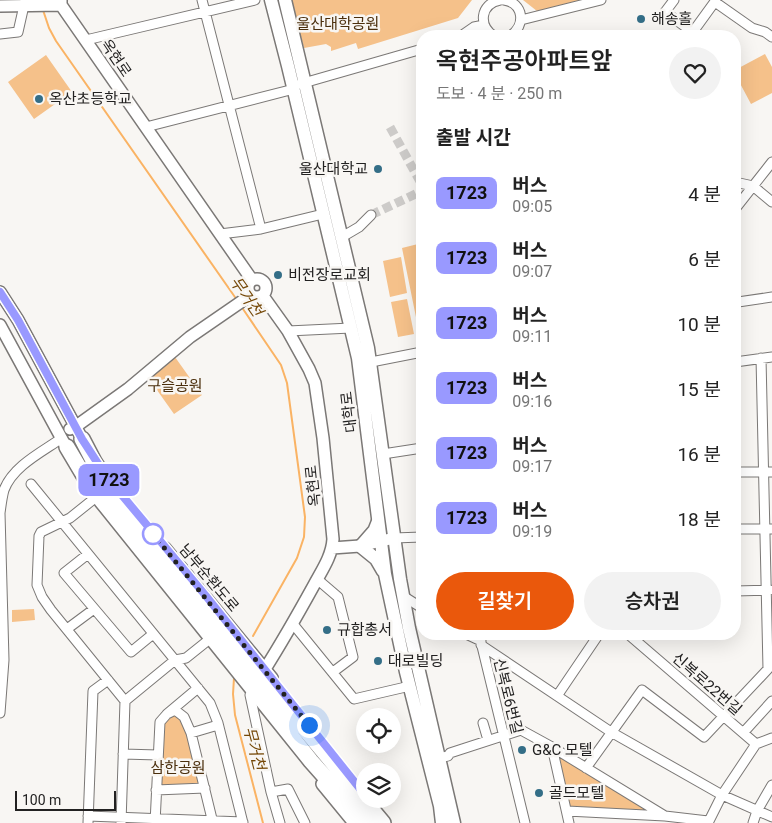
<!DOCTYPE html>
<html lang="ko">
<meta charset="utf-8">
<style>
:root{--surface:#fff;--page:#f2f2f2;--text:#222;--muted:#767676;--accent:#ea580c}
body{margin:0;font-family:Roboto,"Noto Sans KR",sans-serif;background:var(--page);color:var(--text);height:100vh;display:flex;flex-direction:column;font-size:19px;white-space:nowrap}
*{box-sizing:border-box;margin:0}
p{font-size:16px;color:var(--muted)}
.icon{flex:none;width:28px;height:28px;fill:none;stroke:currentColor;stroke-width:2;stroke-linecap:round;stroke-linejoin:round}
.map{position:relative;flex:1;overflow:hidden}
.sheet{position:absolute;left:416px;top:30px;width:325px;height:610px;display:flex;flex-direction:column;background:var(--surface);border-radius:20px;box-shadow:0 5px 20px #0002}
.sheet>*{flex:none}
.badge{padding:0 10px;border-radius:8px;font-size:18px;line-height:32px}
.controls{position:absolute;left:356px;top:708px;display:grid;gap:10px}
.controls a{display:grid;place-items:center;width:45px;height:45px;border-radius:50%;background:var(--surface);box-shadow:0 5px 20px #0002;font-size:25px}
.scale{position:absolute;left:15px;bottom:12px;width:101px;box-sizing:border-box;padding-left:5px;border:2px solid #222121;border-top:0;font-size:14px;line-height:18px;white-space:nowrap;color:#222121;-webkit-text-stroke:4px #f8f6f3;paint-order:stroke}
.you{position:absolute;width:25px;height:25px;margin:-12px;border:4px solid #fff;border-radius:50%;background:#1a73e8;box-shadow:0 0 0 8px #1a73e833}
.map>.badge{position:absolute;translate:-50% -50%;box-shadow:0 0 0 2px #fff}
h2{padding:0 20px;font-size:19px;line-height:45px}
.round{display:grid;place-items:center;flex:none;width:52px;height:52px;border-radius:26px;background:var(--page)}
.head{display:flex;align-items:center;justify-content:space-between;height:85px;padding:0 20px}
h1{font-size:24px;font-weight:600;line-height:38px}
.action{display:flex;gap:10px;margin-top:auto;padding:10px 20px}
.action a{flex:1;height:58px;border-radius:30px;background:var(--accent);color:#fff;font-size:20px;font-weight:600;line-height:58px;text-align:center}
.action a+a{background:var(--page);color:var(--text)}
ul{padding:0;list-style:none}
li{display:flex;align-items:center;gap:15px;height:65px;padding:0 20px}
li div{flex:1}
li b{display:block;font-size:19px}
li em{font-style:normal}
li .badge{min-width:55px;font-weight:700;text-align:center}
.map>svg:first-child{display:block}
.park{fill:#f5c18a}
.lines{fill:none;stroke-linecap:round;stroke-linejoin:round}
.stream{stroke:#fab364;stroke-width:2}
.street-tunnel{stroke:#cdcbc9;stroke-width:9;stroke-dasharray:9 4.5;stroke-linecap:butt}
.street-casing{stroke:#7b7876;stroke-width:11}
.secondary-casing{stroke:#7b7876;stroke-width:14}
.primary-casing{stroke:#7b7876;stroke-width:15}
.highway-casing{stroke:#7b7876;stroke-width:18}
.street{stroke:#fff;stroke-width:9}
.secondary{stroke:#fff;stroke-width:11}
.primary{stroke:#fff;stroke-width:12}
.highway{stroke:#fff;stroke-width:15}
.line-casing{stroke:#fff;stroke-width:11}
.line{stroke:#99f;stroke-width:8}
.walk{stroke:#222121;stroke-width:5;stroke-dasharray:0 9}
.poi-dot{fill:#346e87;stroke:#f8f6f3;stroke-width:2}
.stop-dot{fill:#fff;stroke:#99f;stroke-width:2.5}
.labels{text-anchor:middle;stroke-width:5;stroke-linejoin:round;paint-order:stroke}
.poi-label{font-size:15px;fill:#222121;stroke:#f8f6f3;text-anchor:start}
.park-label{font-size:15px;fill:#4b2f0d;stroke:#f8f6f3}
.street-label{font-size:15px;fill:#222121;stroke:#f8f6f3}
.water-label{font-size:16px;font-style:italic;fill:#744706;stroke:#f8f6f3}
</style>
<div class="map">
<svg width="772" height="823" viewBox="0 0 772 823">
<rect width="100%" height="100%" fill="#f8f6f3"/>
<!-- park -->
<path class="park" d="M291 0H472L458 18 358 49 356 43 331 51V47L326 44 304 48Z
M523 0H601L542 15Z
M765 54 772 67V93L751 104 735 74V70Z
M46 55 72 92 34 119 8 82Z
M422 243V331L419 332 402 248Z
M401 257 407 293 390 297 383 261Z
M407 299 414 334 398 337 391 302Z
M175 357 202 395 174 414 147 376Z
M34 609 35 620 12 622V610Z
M167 714 184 717 205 788 156 790 160 722Z
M552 747 665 816 567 811Z"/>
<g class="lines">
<!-- stream -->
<path class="stream" d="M43 10 49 28 56 41 237 300
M241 306 281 365 287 383 305 517 304 537 297 558 253 636
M234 678 233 694 235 715 263 823"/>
<!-- street-tunnel -->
<path class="street-tunnel" d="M390 127 422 185
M371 215 422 191"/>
<!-- street casing -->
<g class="street-casing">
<path id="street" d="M202 0 261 229
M504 0C524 3 526 26 510 36
M674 0 665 12 690 30 695 29 716 0
M715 2 752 28 765 32 772 37
M521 20 601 0
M0 34 18 32 25 1
M461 36 474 27 484 25
M494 36C478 26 480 4 500 0
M86 40 255 0
M300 84 422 49
M146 127 294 89
M735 182 753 186 772 202
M735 209 772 162
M220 234 261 229 323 214
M342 237 359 227 371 215
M735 305 738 302 772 297
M288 331 351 328
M735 362 772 357
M366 363 422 352
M383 454 422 448
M735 472H772
M31 484 210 703 218 723 243 823
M95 498 70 518 41 532 39 536 37 585 42 597 51 610 125 701
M735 529H772
M394 538 422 537
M88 554 64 573 131 652 153 634
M317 579 338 597 353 657 333 672
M735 591 770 590
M403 596 422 608
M293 624 354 699 410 686
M67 629 94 609
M466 634 481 641
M479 634 525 823
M628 634 756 744 772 738
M481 645 611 732 722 795 772 817
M250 695 271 792 280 823
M557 696 599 634
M0 713 4 660 0 513C1 506 2 497 4 490 13 466 42 452 62 438
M167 714 175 710 184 717 191 733 213 823
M483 723 488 740
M191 733 218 725
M743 733 772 701
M552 747 569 823
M123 754 158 755
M439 758 448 756 450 753 521 730 552 747 665 816
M586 768 642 690 704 737 768 669 761 358
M156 790 205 788
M271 792 288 789 305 823
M567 811 665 816 708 821
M88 816 243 822
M88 823 93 691 108 680
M121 823 125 701 175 660 186 658 206 642
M155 823 160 722 167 714 198 688
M708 823 722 795 756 744
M753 823 757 811 772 785"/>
</g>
<!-- secondary casing -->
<g class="secondary-casing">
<path id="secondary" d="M61 0V5L252 280
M0 6 61 5
M248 288a9 9 0 1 1 18 0a9 9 0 1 1-18 0Z
M0 292 18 320 86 446
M263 296 288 331 309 369 315 383 323 438 333 539C332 556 322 570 314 585 298 614 282 642 265 669
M0 325 70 454
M70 429 75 427 128 389 190 337 251 295
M360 546 374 530 378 520
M165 548 272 678
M332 548 360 546 390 539
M322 784 354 823"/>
</g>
<!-- primary casing -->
<g class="primary-casing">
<path id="primary" d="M271 0 288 66 358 358 385 574 406 672 440 806 442 823
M285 0 368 348 400 579 409 628 454 823
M360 546 376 559 383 571"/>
</g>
<!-- highway casing -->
<g class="highway-casing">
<path id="highway" d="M82 439 94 462 114 493 188 589 383 823
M67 447 86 479 102 501 311 761 366 823"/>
</g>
<!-- street -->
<use href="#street" class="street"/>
<!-- secondary -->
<use href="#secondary" class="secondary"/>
<!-- primary -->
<use href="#primary" class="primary"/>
<!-- highway -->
<use href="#highway" class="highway"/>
</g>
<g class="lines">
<!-- line casing -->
<g class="line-casing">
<path id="line" d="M0 292 18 320 82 439 106 476 206 596 365 795"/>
</g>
<!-- line -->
<use href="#line" class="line"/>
<!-- walk -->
<path class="walk" d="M153 534 309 725"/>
</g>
<!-- markers -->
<g class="poi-dot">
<circle cx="641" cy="19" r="5"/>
<circle cx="39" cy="99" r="5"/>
<circle cx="378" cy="169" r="5"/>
<circle cx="278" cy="275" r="5"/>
<circle cx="327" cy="630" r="5"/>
<circle cx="378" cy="661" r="5"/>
<circle cx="522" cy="750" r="5"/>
<circle cx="539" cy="793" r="5"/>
</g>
<circle class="stop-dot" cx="153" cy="534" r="10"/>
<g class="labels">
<!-- poi labels -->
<g class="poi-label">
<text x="651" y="24">해송홀</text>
<text x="49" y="104">옥산초등학교</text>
<text x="368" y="174" text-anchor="end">울산대학교</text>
<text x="288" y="280">비전장로교회</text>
<text x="337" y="635">규합총서</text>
<text x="388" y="666">대로빌딩</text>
<text x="532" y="755">G&amp;C 모텔</text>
<text x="549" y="798">골드모텔</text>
</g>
<!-- park labels -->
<g class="park-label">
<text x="338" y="29">울산대학공원</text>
<text x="175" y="391">구슬공원</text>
<text x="178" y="773">삼한공원</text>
</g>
<!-- street labels -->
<g class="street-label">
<text transform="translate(116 58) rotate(56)" y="5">옥현로</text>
<text transform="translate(349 412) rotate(-97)" y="5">대학로</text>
<text transform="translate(313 486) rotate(-96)" y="5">옥현로</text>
<text transform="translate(209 578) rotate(50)" y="5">남부순환도로</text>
<text transform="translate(707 684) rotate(41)" y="5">신복로22번길</text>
<text transform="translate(508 696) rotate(76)" y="5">신복로6번길</text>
</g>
<!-- water labels -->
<g class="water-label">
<text transform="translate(247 296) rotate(55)" y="6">무거천</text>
<text transform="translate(255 748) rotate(75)" y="6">무거천</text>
</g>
</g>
</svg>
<div class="controls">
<a><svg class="icon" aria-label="locate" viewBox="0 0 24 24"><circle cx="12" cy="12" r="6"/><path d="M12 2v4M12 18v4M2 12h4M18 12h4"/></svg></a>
<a><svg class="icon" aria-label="layers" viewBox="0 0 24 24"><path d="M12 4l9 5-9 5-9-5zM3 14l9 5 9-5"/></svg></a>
</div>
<div class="scale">100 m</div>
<div class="you" style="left:309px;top:725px"></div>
<b class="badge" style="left:109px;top:480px;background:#99f;color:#111">1723</b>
<section class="sheet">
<div class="head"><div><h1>옥현주공아파트앞</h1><p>도보 · 4 분 · 250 m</p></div><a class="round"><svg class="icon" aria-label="heart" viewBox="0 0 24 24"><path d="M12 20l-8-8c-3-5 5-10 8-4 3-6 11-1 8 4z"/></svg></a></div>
<h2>출발 시간</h2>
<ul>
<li><span class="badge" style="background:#99f;color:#111">1723</span><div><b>버스</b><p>09:05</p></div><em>4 분</em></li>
<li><span class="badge" style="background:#99f;color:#111">1723</span><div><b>버스</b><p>09:07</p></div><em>6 분</em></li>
<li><span class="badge" style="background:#99f;color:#111">1723</span><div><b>버스</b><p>09:11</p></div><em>10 분</em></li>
<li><span class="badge" style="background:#99f;color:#111">1723</span><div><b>버스</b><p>09:16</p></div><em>15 분</em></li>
<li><span class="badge" style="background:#99f;color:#111">1723</span><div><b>버스</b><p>09:17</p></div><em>16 분</em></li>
<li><span class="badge" style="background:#99f;color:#111">1723</span><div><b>버스</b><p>09:19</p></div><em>18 분</em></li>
</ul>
<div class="action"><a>길찾기</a><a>승차권</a></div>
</section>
</div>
